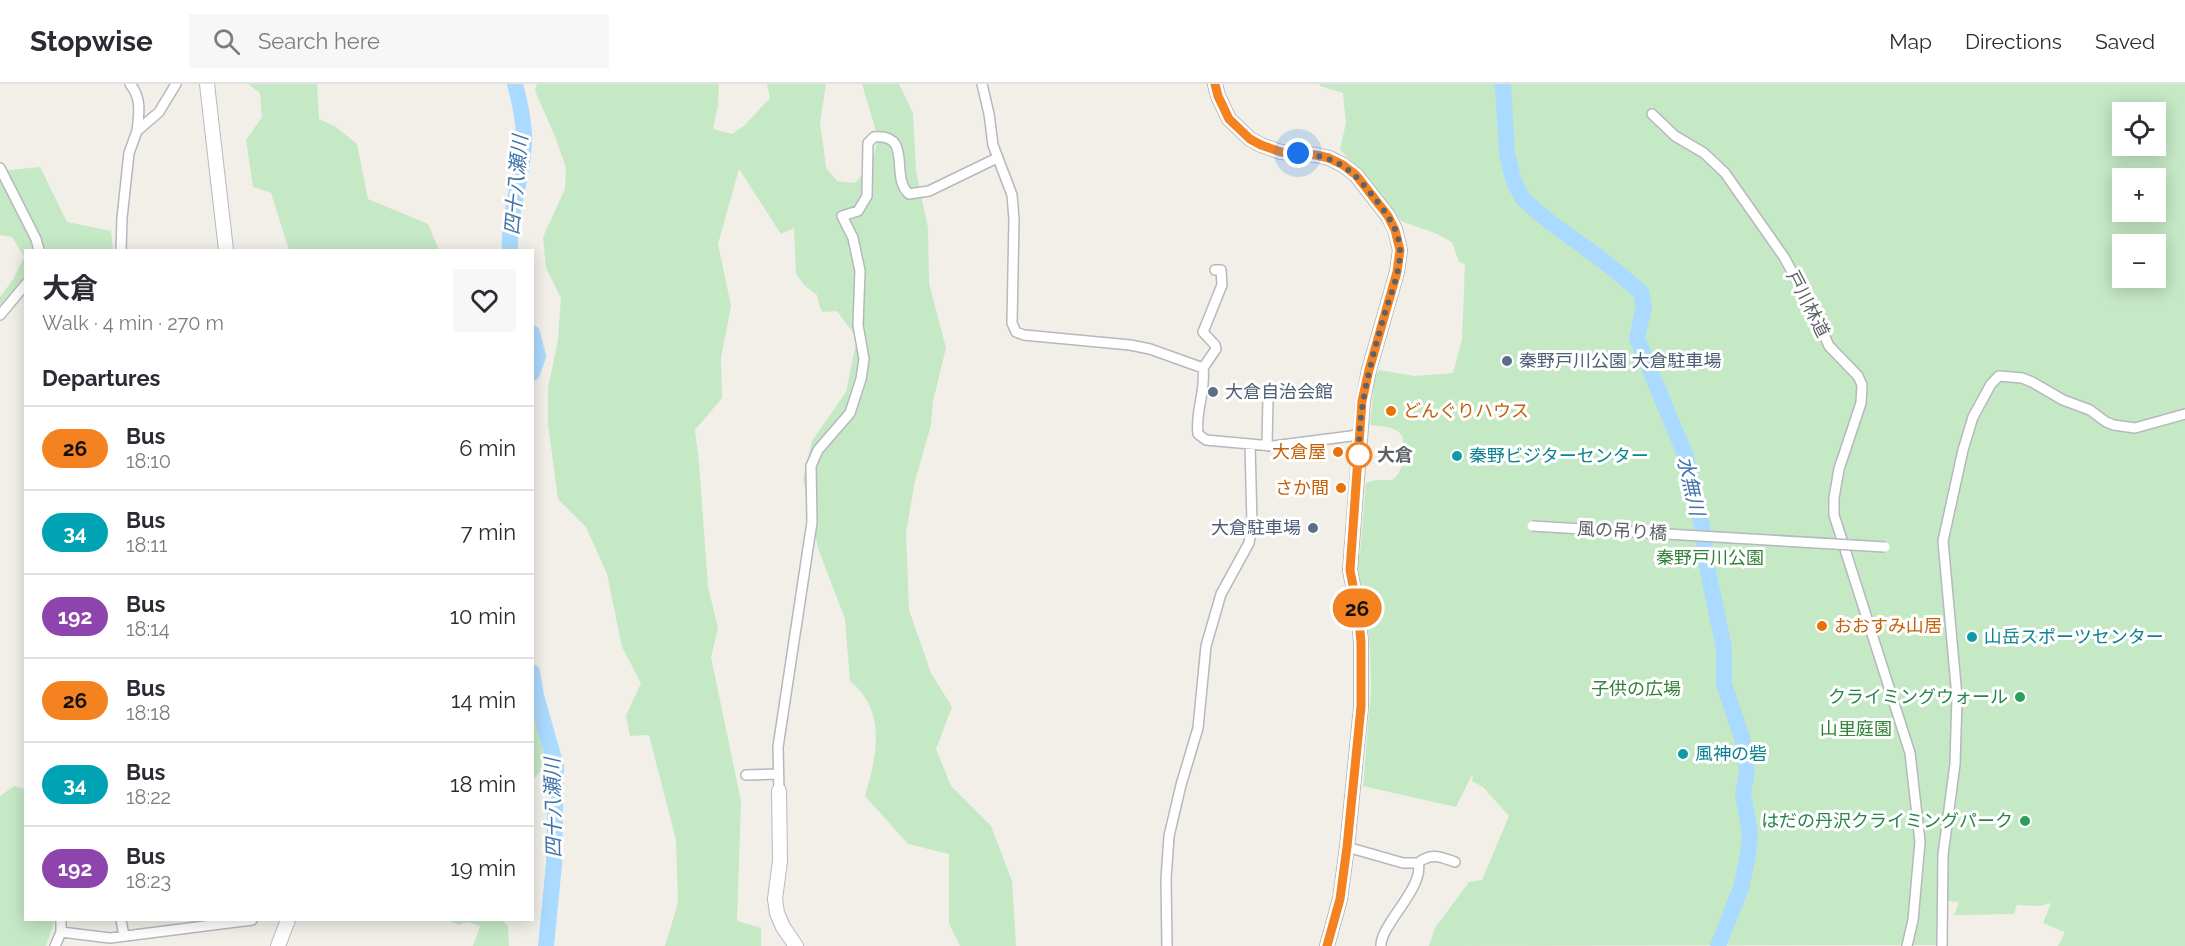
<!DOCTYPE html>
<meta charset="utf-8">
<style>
:root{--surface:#fff;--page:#f7f7f7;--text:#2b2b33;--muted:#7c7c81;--line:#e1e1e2}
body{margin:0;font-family:Raleway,"Noto Sans JP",sans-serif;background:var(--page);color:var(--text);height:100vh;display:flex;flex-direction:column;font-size:22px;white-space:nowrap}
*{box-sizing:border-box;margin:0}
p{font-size:20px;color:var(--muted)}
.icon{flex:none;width:33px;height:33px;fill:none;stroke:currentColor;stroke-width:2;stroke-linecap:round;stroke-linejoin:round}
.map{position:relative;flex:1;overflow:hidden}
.side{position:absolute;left:24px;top:165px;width:510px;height:672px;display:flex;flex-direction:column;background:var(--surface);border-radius:0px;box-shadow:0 3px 15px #0003}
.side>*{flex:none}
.badge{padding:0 12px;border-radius:20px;font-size:21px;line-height:39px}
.tools{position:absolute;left:2112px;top:18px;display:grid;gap:12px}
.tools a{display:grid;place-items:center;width:54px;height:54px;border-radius:0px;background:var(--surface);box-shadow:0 3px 15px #0003;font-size:30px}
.you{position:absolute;width:30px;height:30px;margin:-15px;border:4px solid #fff;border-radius:50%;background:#1a73e8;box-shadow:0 0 0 9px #1a73e833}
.map>.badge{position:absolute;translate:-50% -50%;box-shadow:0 0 0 3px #fff}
h2{padding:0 18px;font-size:22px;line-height:54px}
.round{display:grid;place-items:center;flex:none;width:63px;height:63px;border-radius:0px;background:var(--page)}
.head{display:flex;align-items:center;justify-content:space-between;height:102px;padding:0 18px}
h1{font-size:28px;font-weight:700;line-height:45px}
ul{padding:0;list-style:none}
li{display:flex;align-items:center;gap:18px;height:84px;padding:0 18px;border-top:2px solid var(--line)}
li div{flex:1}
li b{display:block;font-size:22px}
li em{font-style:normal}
li .badge{min-width:66px;font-weight:700;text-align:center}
header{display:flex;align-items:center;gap:36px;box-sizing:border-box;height:84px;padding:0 30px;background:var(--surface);border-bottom:2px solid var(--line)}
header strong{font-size:28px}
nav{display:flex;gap:33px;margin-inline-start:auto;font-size:21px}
.search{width:420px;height:54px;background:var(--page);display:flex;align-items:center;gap:15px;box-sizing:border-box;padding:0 21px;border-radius:0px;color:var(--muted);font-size:22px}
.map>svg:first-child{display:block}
.green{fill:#c5e8c5;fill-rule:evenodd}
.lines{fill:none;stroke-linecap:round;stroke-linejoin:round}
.river{stroke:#aadaff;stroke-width:16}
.street-casing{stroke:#b5b8bc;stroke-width:12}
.secondary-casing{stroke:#b6babf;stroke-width:16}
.street{stroke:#fff;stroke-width:9}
.secondary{stroke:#fff;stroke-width:14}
.street-bridge-casing{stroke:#b5b8bc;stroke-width:12;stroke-linecap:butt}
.street-bridge{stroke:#fff;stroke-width:9}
.line-casing{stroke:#fff;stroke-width:14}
.line{stroke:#f58220;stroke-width:9}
.walk{stroke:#5f6368;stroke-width:6;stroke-dasharray:0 10.8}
.service-dot{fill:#5c6f8a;stroke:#fff;stroke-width:2}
.food-dot{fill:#e8710a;stroke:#fff;stroke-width:2}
.stop-dot{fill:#fff;stroke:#f58220;stroke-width:3}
.culture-dot{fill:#0f9aa8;stroke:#fff;stroke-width:2}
.leisure-dot{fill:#2e9e5b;stroke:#fff;stroke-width:2}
.labels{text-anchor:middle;stroke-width:6;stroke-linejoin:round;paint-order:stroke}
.street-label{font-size:18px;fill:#5f6368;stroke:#fff}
.service-label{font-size:18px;fill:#4e5e75;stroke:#fff;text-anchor:start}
.food-label{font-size:18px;fill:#c56008;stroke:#fff;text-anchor:start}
.stop-label{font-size:18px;font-weight:bold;fill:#5f6368;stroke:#fff;text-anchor:start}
.culture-label{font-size:18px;fill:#0d838f;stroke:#fff;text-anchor:start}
.park-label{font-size:18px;fill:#348238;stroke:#fff}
.leisure-label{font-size:18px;fill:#27864d;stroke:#fff;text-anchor:end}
.water-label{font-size:20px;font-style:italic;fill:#4174aa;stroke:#fff}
</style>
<header>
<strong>Stopwise</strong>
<div class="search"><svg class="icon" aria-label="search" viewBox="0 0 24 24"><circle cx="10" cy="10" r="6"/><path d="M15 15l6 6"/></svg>Search here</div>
<nav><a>Map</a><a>Directions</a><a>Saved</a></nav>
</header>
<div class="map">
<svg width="2185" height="862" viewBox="0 0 2185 862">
<rect width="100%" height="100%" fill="#f1efe8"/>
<!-- green -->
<path class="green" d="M248 0H317L319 35 336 43 357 60 368 115 428 140 439 166H289L271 109 253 103 246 56 262 33 260 9Z
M537 0H719L718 21 713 45 732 50 744 42 770 14 767 0H826L820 39 823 60 826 84 837 97 855 99 872 80 878 54 862 0H899L913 29 916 87 928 144 929 199 946 264 933 317 931 341 915 397 906 449 909 526 931 589 952 623 936 665 951 702 991 742 1012 797 1016 862H960L949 839V770L908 760 865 712C877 672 887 627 850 597L845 535 818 464 803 395 812 357 846 308 857 254 837 227 823 228 820 224 817 211 805 202 796 190 794 144 781 150 739 85 718 160 731 222 721 274 722 314 695 346 699 379 708 503 718 544 711 573 741 717 737 837 761 844V862H665L678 819 676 756 649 651 630 652 626 632 641 599 622 563 607 490 586 443 558 415 548 340V304L558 256 561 214 546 184 543 153 565 105 566 84 555 52 535 7Z
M1319 0H2185V862H2058L2065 848 2043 839 2051 819 2040 822 2017 821 2014 830 1954 831 1959 818 1940 816V861L1429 862 1435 844 1469 798 1482 796 1509 732 1483 703 1472 697 1473 692 1472 691 1456 723 1363 702 1371 606 1370 565 1366 527H1362L1354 471 1360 470 1366 399 1376 396H1392C1406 387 1402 368 1403 353 1395 341 1382 343 1370 341L1375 293 1379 286 1415 292 1453 289 1462 255 1465 180 1459 178 1452 158 1435 149 1401 137 1340 65 1346 39 1343 9 1320 2ZM2122 28H2156V62H2122ZM2122 94H2156V128H2122ZM2122 160H2156V194H2122Z
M40 83 67 138 111 147 113 166H26L25 194 0 222V213L14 194 24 173 12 153 0 151V87Z
M533 625 546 678 533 697H532Z
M14 702 25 705 26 836H55L46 862H0V712Z
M446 836H502L508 842 509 862H473L480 842 467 838 459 841Z"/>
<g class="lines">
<!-- river -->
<path class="river" d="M1503 0 1507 70 1514 98 1524 116 1551 139 1600 174 1641 208 1644 223 1637 254 1686 373 1702 442 1707 483 1724 564V600L1742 654 1747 687 1743 710 1750 748 1748 771 1741 804 1718 862
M510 166C508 131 522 96 524 60 525 40 520 19 515 0
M532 249 538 272 532 289
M532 588 536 612 556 682 554 780 546 862"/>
<!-- street casing -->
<g class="street-casing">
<path id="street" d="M130 0C142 14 139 30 137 47
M982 0 989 30 993 61 1012 111 1014 135 1012 239 1016 248 1024 251 1130 261 1150 265 1203 284
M1652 30 1675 52 1704 69 1725 89 1784 173 1815 230 1829 262 1858 292 1862 301 1861 319 1839 385 1834 414V431L1910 669 1920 758 1913 836 1907 862
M0 84 36 155 39 166
M121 166 122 134 129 69 137 47 159 28 176 0
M1215 186H1221L1222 201 1203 248 1215 261 1216 265 1203 284C1206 309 1195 326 1198 350L1206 356 1273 362 1351 352 1360 349
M0 231 26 200
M1267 362 1268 314
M746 691 778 690
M779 707 778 663 812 438 811 382 818 366 850 329 861 295 864 275 858 241 860 187 853 154 842 132 858 127 867 112 868 59 874 53C914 50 889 92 909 110L929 107 997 74
M1347 763 1403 779H1418C1431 768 1441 773 1455 778
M121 836 124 852
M61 848 110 854 252 836
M55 862 61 848V836
M1167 862 1166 795 1169 752 1181 701 1198 644 1206 562 1221 510 1249 459 1252 439 1250 361
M1381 862C1380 841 1425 803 1418 779
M1942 862 1943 771 1955 680 1957 613 1943 457 1963 366 1973 333 1991 300 1999 292 2022 294 2032 298 2063 316 2090 326 2106 338 2114 341 2135 344 2185 330"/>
</g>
<!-- secondary casing -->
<g class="secondary-casing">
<path id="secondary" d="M207 0 226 166
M1215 0 1218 12 1229 35 1250 55 1261 61 1281 68 1316 71 1329 74 1343 81 1356 91 1388 132 1395 145 1400 166 1397 188 1369 286 1363 317 1350 486 1358 528 1361 558V623L1347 763 1340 815 1327 862
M779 707 780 777 775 815 777 829 783 843 796 862
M278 862 288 836"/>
</g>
<!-- street -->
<use href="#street" class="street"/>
<!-- secondary -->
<use href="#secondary" class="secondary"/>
<!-- street-bridge casing -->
<g class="street-bridge-casing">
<path id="street-bridge" d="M1532 442 1885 463"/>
</g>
<!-- street-bridge -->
<use href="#street-bridge" class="street-bridge"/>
</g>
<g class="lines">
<!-- line casing -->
<g class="line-casing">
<path id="line" d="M1215 0 1218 12 1229 35 1250 55 1261 61 1281 68 1316 71 1329 74 1343 81 1356 91 1388 132 1395 146 1400 166 1397 188 1369 286 1362 317 1350 486 1358 528 1361 558V623L1347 763 1340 815 1327 862"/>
</g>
<!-- line -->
<use href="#line" class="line"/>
<!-- walk -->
<path class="walk" d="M1298 69C1331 72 1347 80 1368 106 1382 124 1398 141 1400 165 1401 187 1390 212 1384 232 1371 278 1358 323 1359 371"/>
</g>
<!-- markers -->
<g class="service-dot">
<circle cx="1507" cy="277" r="6"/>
<circle cx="1213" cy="308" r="6"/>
<circle cx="1313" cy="444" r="6"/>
</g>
<g class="food-dot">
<circle cx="1391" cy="327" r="6"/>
<circle cx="1338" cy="368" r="6"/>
<circle cx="1341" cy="404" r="6"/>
<circle cx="1822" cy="542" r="6"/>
</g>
<circle class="stop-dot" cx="1359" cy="371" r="12"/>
<g class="culture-dot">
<circle cx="1457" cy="372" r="6"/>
<circle cx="1972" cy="553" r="6"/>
<circle cx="1683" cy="670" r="6"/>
</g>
<g class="leisure-dot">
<circle cx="2020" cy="613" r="6"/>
<circle cx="2025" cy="737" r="6"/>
</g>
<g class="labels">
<!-- street labels -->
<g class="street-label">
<text transform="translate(1808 220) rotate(63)" y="6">戸川林道</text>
<text transform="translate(1622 447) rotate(3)" y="6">風の吊り橋</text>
</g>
<!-- service labels -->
<g class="service-label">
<text x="1519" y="283">秦野戸川公園 大倉駐車場</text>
<text x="1225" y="314">大倉自治会館</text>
<text x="1301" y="450" text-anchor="end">大倉駐車場</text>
</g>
<!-- food labels -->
<g class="food-label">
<text x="1403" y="333">どんぐりハウス</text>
<text x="1326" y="374" text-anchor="end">大倉屋</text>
<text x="1329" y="410" text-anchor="end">さか間</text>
<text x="1834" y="548">おおすみ山居</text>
</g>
<!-- stop labels -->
<g class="stop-label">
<text x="1377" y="377">大倉</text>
</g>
<!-- culture labels -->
<g class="culture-label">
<text x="1469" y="378">秦野ビジターセンター</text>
<text x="1984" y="559">山岳スポーツセンター</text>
<text x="1695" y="676">風神の砦</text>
</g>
<!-- park labels -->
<g class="park-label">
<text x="1710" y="480">秦野戸川公園</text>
<text x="1636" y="611">子供の広場</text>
<text x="1856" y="651">山里庭園</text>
</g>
<!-- leisure labels -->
<g class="leisure-label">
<text x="2008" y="619">クライミングウォール</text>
<text x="2013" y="743">はだの丹沢クライミングパーク</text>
</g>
<!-- water labels -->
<g class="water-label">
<text transform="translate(516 101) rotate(-85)" y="7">四十八瀬川</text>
<text transform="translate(1691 402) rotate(77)" y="7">水無川</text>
<text transform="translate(553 724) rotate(-91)" y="7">四十八瀬川</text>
</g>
</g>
</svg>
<div class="tools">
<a><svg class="icon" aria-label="locate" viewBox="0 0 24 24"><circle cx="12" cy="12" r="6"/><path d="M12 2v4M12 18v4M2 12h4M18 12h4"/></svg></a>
<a>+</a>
<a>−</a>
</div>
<div class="you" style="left:1298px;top:69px"></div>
<b class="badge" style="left:1357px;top:524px;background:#f58220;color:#111">26</b>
<section class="side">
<div class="head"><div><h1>大倉</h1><p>Walk · 4 min · 270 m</p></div><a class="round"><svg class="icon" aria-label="heart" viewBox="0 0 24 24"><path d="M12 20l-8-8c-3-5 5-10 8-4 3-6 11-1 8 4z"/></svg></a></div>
<h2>Departures</h2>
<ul>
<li><span class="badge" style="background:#f58220;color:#111">26</span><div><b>Bus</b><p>18:10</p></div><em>6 min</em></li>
<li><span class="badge" style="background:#00a3b4;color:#fff">34</span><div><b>Bus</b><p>18:11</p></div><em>7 min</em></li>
<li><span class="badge" style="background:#8e44ad;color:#fff">192</span><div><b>Bus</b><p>18:14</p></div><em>10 min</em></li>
<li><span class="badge" style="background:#f58220;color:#111">26</span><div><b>Bus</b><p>18:18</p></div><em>14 min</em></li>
<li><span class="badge" style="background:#00a3b4;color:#fff">34</span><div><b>Bus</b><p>18:22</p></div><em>18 min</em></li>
<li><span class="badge" style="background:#8e44ad;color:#fff">192</span><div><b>Bus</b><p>18:23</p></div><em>19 min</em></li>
</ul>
</section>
</div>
